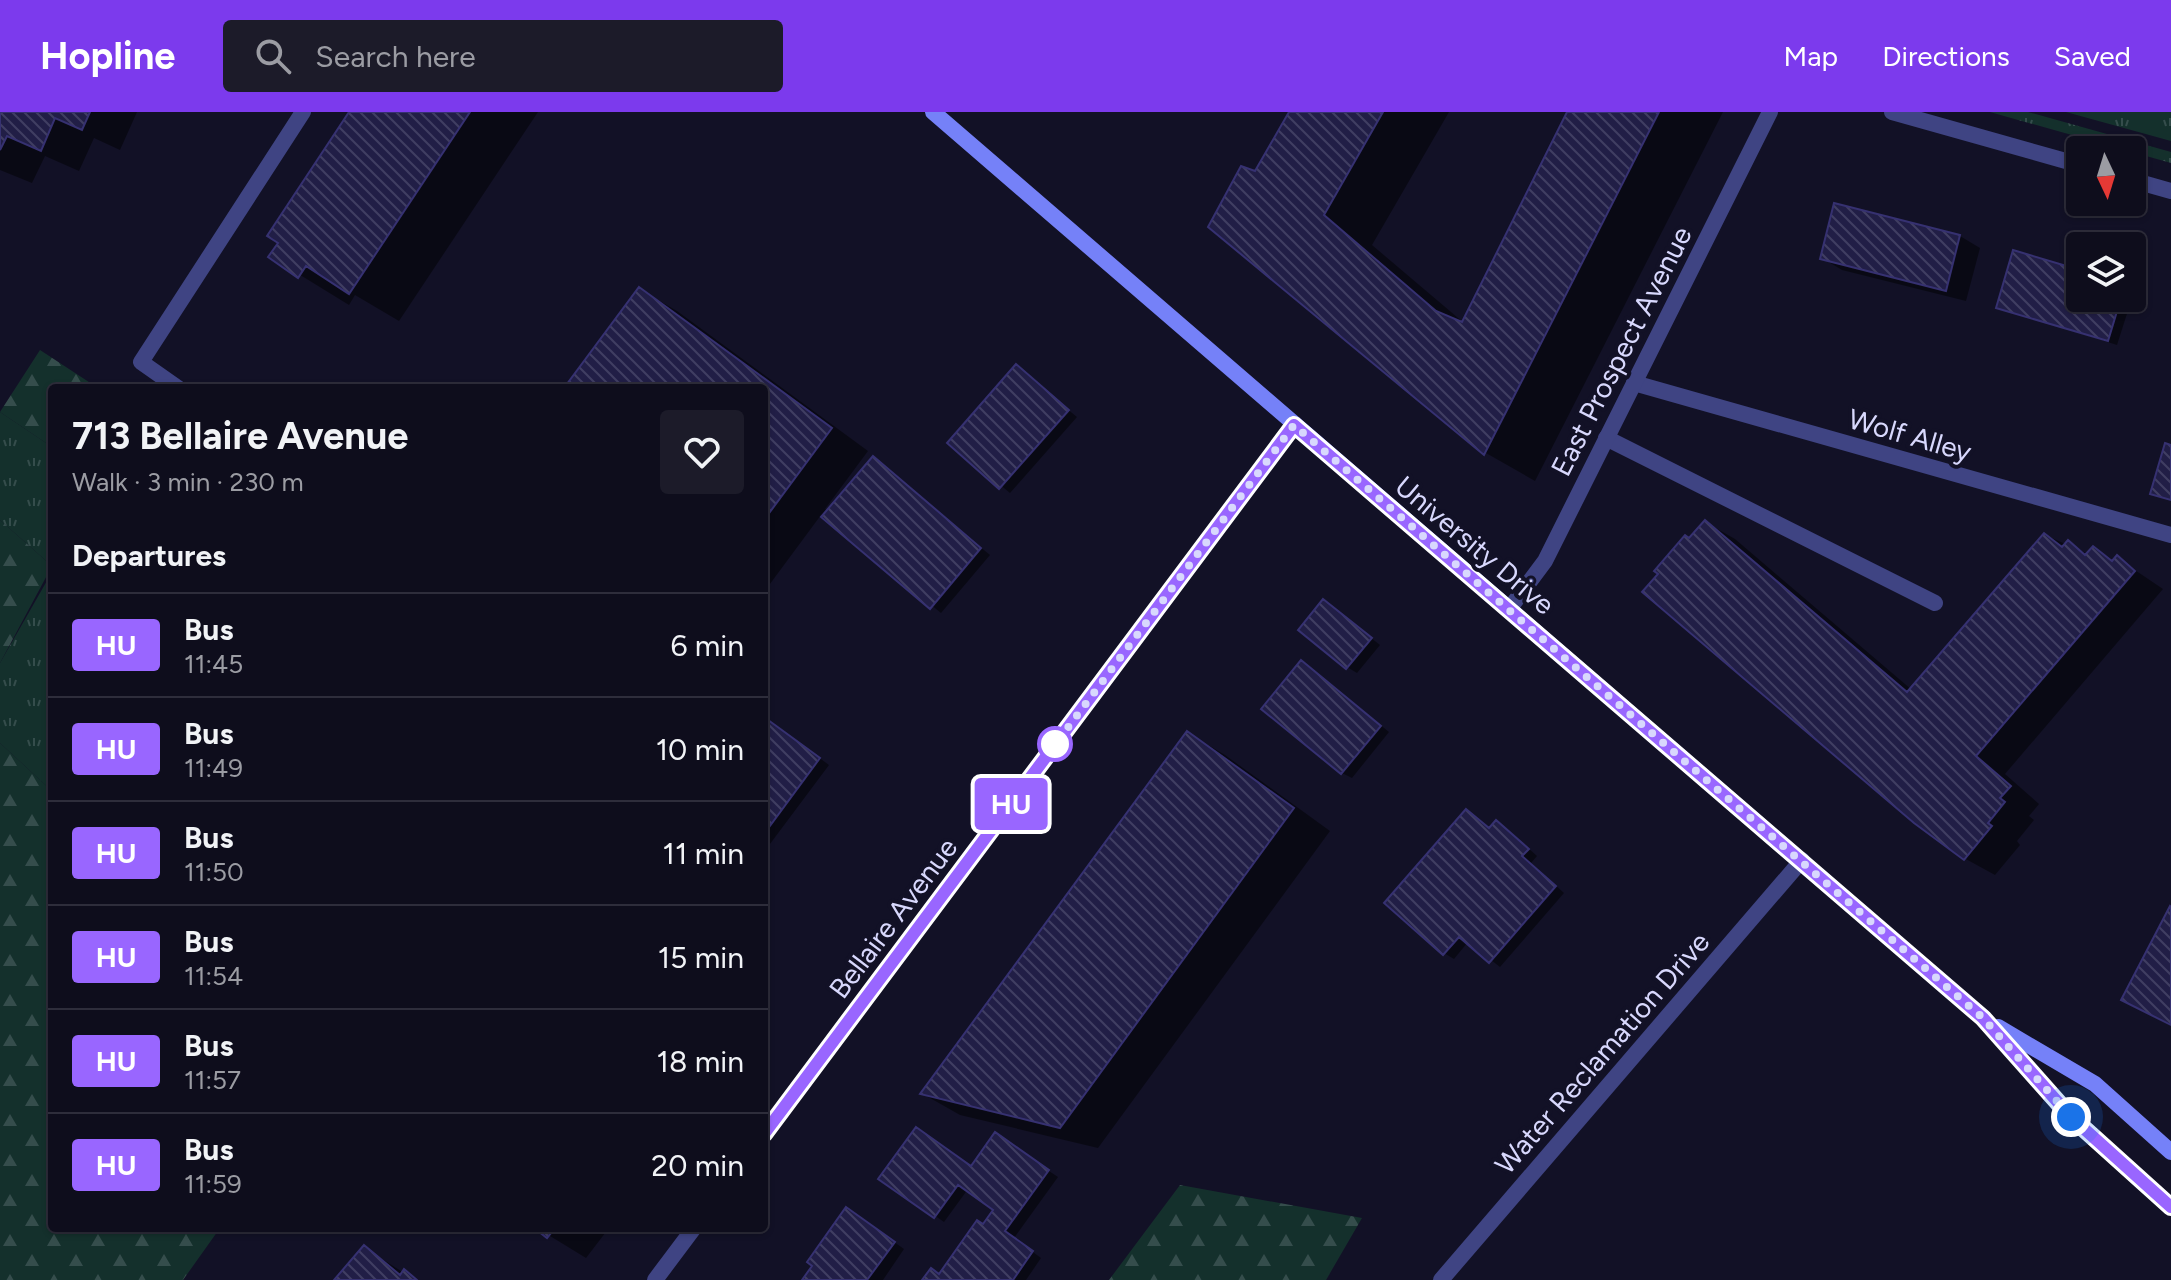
<!DOCTYPE html>
<meta charset="utf-8">
<style>
:root{--surface:#0e0d1c;--page:#1c1b29;--text:#f1f3f6;--muted:#9b9ca3;--line:#2e2d3b;--accent:#7c3aed}
body{margin:0;font-family:Figtree,sans-serif;background:var(--page);color:var(--text);height:100vh;display:flex;flex-direction:column;font-size:30px;white-space:nowrap}
*{box-sizing:border-box;margin:0}
p{font-size:26px;color:var(--muted)}
.icon{flex:none;width:44px;height:44px;fill:none;stroke:currentColor;stroke-width:2;stroke-linecap:round;stroke-linejoin:round}
.map{position:relative;flex:1;overflow:hidden}
.sheet{position:absolute;left:48px;top:272px;width:720px;height:848px;display:flex;flex-direction:column;background:var(--surface);border-radius:8px;box-shadow:0 2px 6px #0004,0 0 0 2px var(--line)}
.sheet>*{flex:none}
.badge{padding:0 16px;border-radius:6px;font-size:28px;line-height:52px}
.needle{width:52px;rotate:176deg}
.tools{position:absolute;left:2066px;top:24px;display:grid;gap:16px}
.tools a{display:grid;place-items:center;width:80px;height:80px;border-radius:8px;background:var(--surface);box-shadow:0 2px 6px #0004,0 0 0 2px var(--line);font-size:40px}
.you{position:absolute;width:40px;height:40px;margin:-20px;border:6px solid #fff;border-radius:50%;background:#1a73e8;box-shadow:0 0 0 12px #1a73e833}
.map>.badge{position:absolute;translate:-50% -50%;box-shadow:0 0 0 4px #fff}
h2{padding:0 24px;font-size:30px;line-height:72px}
.round{display:grid;place-items:center;flex:none;width:84px;height:84px;border-radius:8px;background:var(--page)}
.overview{display:flex;align-items:center;justify-content:space-between;height:136px;padding:0 24px}
h1{font-size:38px;font-weight:700;line-height:60px}
ul{padding:0;list-style:none}
li{display:flex;align-items:center;gap:24px;height:104px;padding:0 24px;border-top:2px solid var(--line)}
li div{flex:1}
li b{display:block;font-size:30px}
li em{font-style:normal}
li .badge{min-width:88px;font-weight:700;text-align:center}
header{display:flex;align-items:center;gap:48px;box-sizing:border-box;height:112px;padding:0 40px;background:var(--accent);color:#fff}
header strong{font-size:38px}
nav{display:flex;gap:44px;margin-inline-start:auto;font-size:28px}
.search{width:560px;height:72px;background:var(--page);display:flex;align-items:center;gap:20px;box-sizing:border-box;padding:0 28px;border-radius:8px;color:var(--muted);font-size:30px}
.map>svg:first-child{display:block}
.grass{fill:url(#grass-tufts)}
.forest{fill:url(#forest-firs)}
.shadow{fill:#0007}
.building{fill:url(#building-back-hatch);stroke:#363171;stroke-width:2}
.lines{fill:none;stroke-linecap:round;stroke-linejoin:round}
.service{stroke:#3f4483;stroke-width:16}
.minor{stroke:#3f4483;stroke-width:16}
.secondary{stroke:#7581f8;stroke-width:16}
.line-casing{stroke:#fff;stroke-width:18}
.line{stroke:#96f;stroke-width:12}
.walk{stroke:#d8d8fd;stroke-width:8;stroke-dasharray:0 14.4}
.stop-dot{fill:#fff;stroke:#96f;stroke-width:4}
.labels{text-anchor:middle;stroke-width:8;stroke-linejoin:round;paint-order:stroke}
.street-label{font-size:28px;fill:#d8d8fd;stroke:#121126}
</style>
<header>
<strong>Hopline</strong>
<div class="search"><svg class="icon" aria-label="search" viewBox="0 0 24 24"><circle cx="10" cy="10" r="6"/><path d="M15 15l6 6"/></svg>Search here</div>
<nav><a>Map</a><a>Directions</a><a>Saved</a></nav>
</header>
<div class="map">
<svg width="2171" height="1168" viewBox="0 0 2171 1168">
<defs>
<pattern id="grass-tufts" width="24" height="20" patternUnits="userSpaceOnUse" patternTransform="scale(2)"><rect width="24" height="20" fill="#14302c"/><path d="M3 7l-1-3M5 7V3M7 7l1-3M15 17l-1-3M17 17v-4M19 17l1-3" fill="none" stroke="#354d4c"/></pattern>
<pattern id="forest-firs" width="22" height="20" patternUnits="userSpaceOnUse" patternTransform="scale(2)"><rect width="22" height="20" fill="#14302c"/><path d="M5 1l3.5 6h-7zM16 11l3.5 6h-7z" fill="#354d4c"/></pattern>
<pattern id="building-back-hatch" width="6" height="6" patternUnits="userSpaceOnUse" patternTransform="scale(2)"><rect width="6" height="6" fill="#211e46"/><path d="M-1 5l2 2M0 0l6 6M5-1l2 2" fill="none" stroke="#403e62"/></pattern>
</defs>
<rect width="100%" height="100%" fill="#121126"/>
<!-- grass -->
<path class="grass" d="M1990 0H2028L2171 40V51Z
M2066 0H2171V29Z
M0 300 52 335V454L0 408Z
M52 460V679L0 631V551Z"/>
<!-- forest -->
<path class="forest" d="M40 238 98 276H52V335L0 300Z
M0 408 52 454 0 551Z
M0 631 52 679V1116H220L183 1168H0Z
M1180 1073 1362 1106 1326 1168H1109Z"/>
<!-- shadow -->
<path class="shadow" d="M0 0H137L120 38 94 26 79 59 45 44 32 71 0 58Z
M351 0H538L399 209 355 183 349 193 271 145Z
M1291 0H1449L1372 133 1464 211 1569 0H1723L1535 369 1486 341 1211 114 1255 62Z
M1960 124 1980 136 1966 189 1842 158 1822 146Z
M2080 160V186H2132L2117 233 1998 195Z
M639 177 677 199 868 339 825 397 828 399 873 347 990 443 941 501 821 403 764 480V276H566Z
M1016 255 1077 305 1010 381 950 331Z
M1705 410 1735 427 1912 578 2045 423 2088 442 2093 436 2115 449 2117 446 2163 477 2005 662 2039 692 2029 704 2034 708 2017 729 2020 733 1995 763 1953 740 1915 709 1690 428Z
M1324 489 1380 533 1357 561 1347 555Z
M1311 557 1389 620 1352 666 1342 661Z
M764 605 829 653 764 740Z
M1188 621 1225 643 1330 719 1098 1036 960 1003 923 982Z
M1467 699 1491 717 1496 711 1506 716 1537 744 1531 751 1564 781 1500 855 1468 830 1454 847 1444 841Z
M1004 1029 1058 1065 1014 1126 1041 1146 1026 1168H924L940 1164 996 1097 968 1077 944 1110 881 1066 973 1056Z
M856 1103 904 1137 883 1168H805Z
M537 1116H609L586 1146Z
M365 1136 404 1161 419 1168H337Z"/>
<!-- building -->
<path class="building" d="M0 0H90L82 18 55 6 41 39 7 24 0 38Z
M349 0H470L349 182 306 154 298 166 268 145 278 131 267 124Z
M1289 0H1383L1324 103 1436 199 1462 210 1567 0H1659L1484 343 1208 115 1241 54 1255 59Z
M1834 91 1960 123 1946 179 1820 147Z
M2013 138 2080 158V186H2121L2108 229 1996 196Z
M639 175 832 316 764 408V276H564Z
M1016 252 1069 298 999 377 947 331Z
M2165 331 2171 333V388L2150 382Z
M873 344 981 436 930 497 821 405Z
M1705 408 1907 580 2044 421 2062 435 2068 428 2085 443 2093 434 2112 449 2117 443 2135 459 1976 644 2011 674 2000 686 2005 690 1988 711 1992 714 1964 748 1914 711 1642 480 1658 462 1654 459 1685 423 1689 426Z
M1323 487 1372 526 1346 557 1298 518Z
M1301 548 1381 614 1341 662 1261 597Z
M764 605 820 646 764 722Z
M1187 619 1294 696 1060 1016 920 982Z
M1466 697 1489 716 1496 708 1529 737 1522 744 1556 774 1489 851 1459 825 1443 843 1384 791Z
M2170 794 2171 795V913L2121 888Z
M916 1015 971 1054 995 1020 1049 1058 1005 1119 1033 1139 1013 1168H922L931 1156 939 1162 977 1108 983 1112 993 1098 958 1073 934 1106 878 1067Z
M846 1095 895 1130 867 1168H802L812 1154 807 1150Z
M534 1116H555L547 1126Z
M364 1133 400 1163 404 1157 417 1168H334Z"/>
<g class="lines">
<!-- service -->
<path class="service" d="M1634 271 2171 423
M178 276 141 250 303 0
M1606 326 1935 491
M1441 1168 1802 748"/>
<!-- minor -->
<path class="minor" d="M1892 0 2080 53
M2132 68 2171 79
M1510 496 1545 449 1770 0
M764 1022 1294 313
M655 1168 694 1116"/>
<!-- secondary -->
<path class="secondary" d="M933 0 1983 906 2071 1005 2171 1095
M1998 915 2095 972 2171 1040"/>
</g>
<g class="lines">
<!-- line casing -->
<g class="line-casing">
<path id="line" d="M764 1022 1294 313 1983 906 2071 1005 2171 1095"/>
</g>
<!-- line -->
<use href="#line" class="line"/>
<!-- walk -->
<path class="walk" d="M1055 632 1049 641 1294 313 1983 906 2071 1005"/>
</g>
<!-- markers -->
<circle class="stop-dot" cx="1055" cy="632" r="16"/>
<g class="labels">
<!-- street labels -->
<g class="street-label">
<text transform="translate(1621 239) rotate(-63)" y="10">East Prospect Avenue</text>
<text transform="translate(1910 323) rotate(16)" y="10">Wolf Alley</text>
<text transform="translate(1475 433) rotate(40)" y="10">University Drive</text>
<text transform="translate(893 806) rotate(-53)" y="10">Bellaire Avenue</text>
<text transform="translate(1602 941) rotate(-49)" y="10">Water Reclamation Drive</text>
</g>
</g>
</svg>
<div class="tools">
<a><svg class="needle" viewBox="-14 -14 28 28"><path d="M0-13l5 13h-10z" fill="#e53935"/><path d="M0 13l5-13h-10z" fill="#9b9ca3"/></svg></a>
<a><svg class="icon" aria-label="layers" viewBox="0 0 24 24"><path d="M12 4l9 5-9 5-9-5zM3 14l9 5 9-5"/></svg></a>
</div>
<div class="you" style="left:2071px;top:1005px"></div>
<b class="badge" style="left:1011px;top:692px;background:#96f;color:#fff">HU</b>
<section class="sheet">
<div class="overview"><div><h1>713 Bellaire Avenue</h1><p>Walk · 3 min · 230 m</p></div><a class="round"><svg class="icon" aria-label="heart" viewBox="0 0 24 24"><path d="M12 20l-8-8c-3-5 5-10 8-4 3-6 11-1 8 4z"/></svg></a></div>
<h2>Departures</h2>
<ul>
<li><span class="badge" style="background:#96f;color:#fff">HU</span><div><b>Bus</b><p>11:45</p></div><em>6 min</em></li>
<li><span class="badge" style="background:#96f;color:#fff">HU</span><div><b>Bus</b><p>11:49</p></div><em>10 min</em></li>
<li><span class="badge" style="background:#96f;color:#fff">HU</span><div><b>Bus</b><p>11:50</p></div><em>11 min</em></li>
<li><span class="badge" style="background:#96f;color:#fff">HU</span><div><b>Bus</b><p>11:54</p></div><em>15 min</em></li>
<li><span class="badge" style="background:#96f;color:#fff">HU</span><div><b>Bus</b><p>11:57</p></div><em>18 min</em></li>
<li><span class="badge" style="background:#96f;color:#fff">HU</span><div><b>Bus</b><p>11:59</p></div><em>20 min</em></li>
</ul>
</section>
</div>
